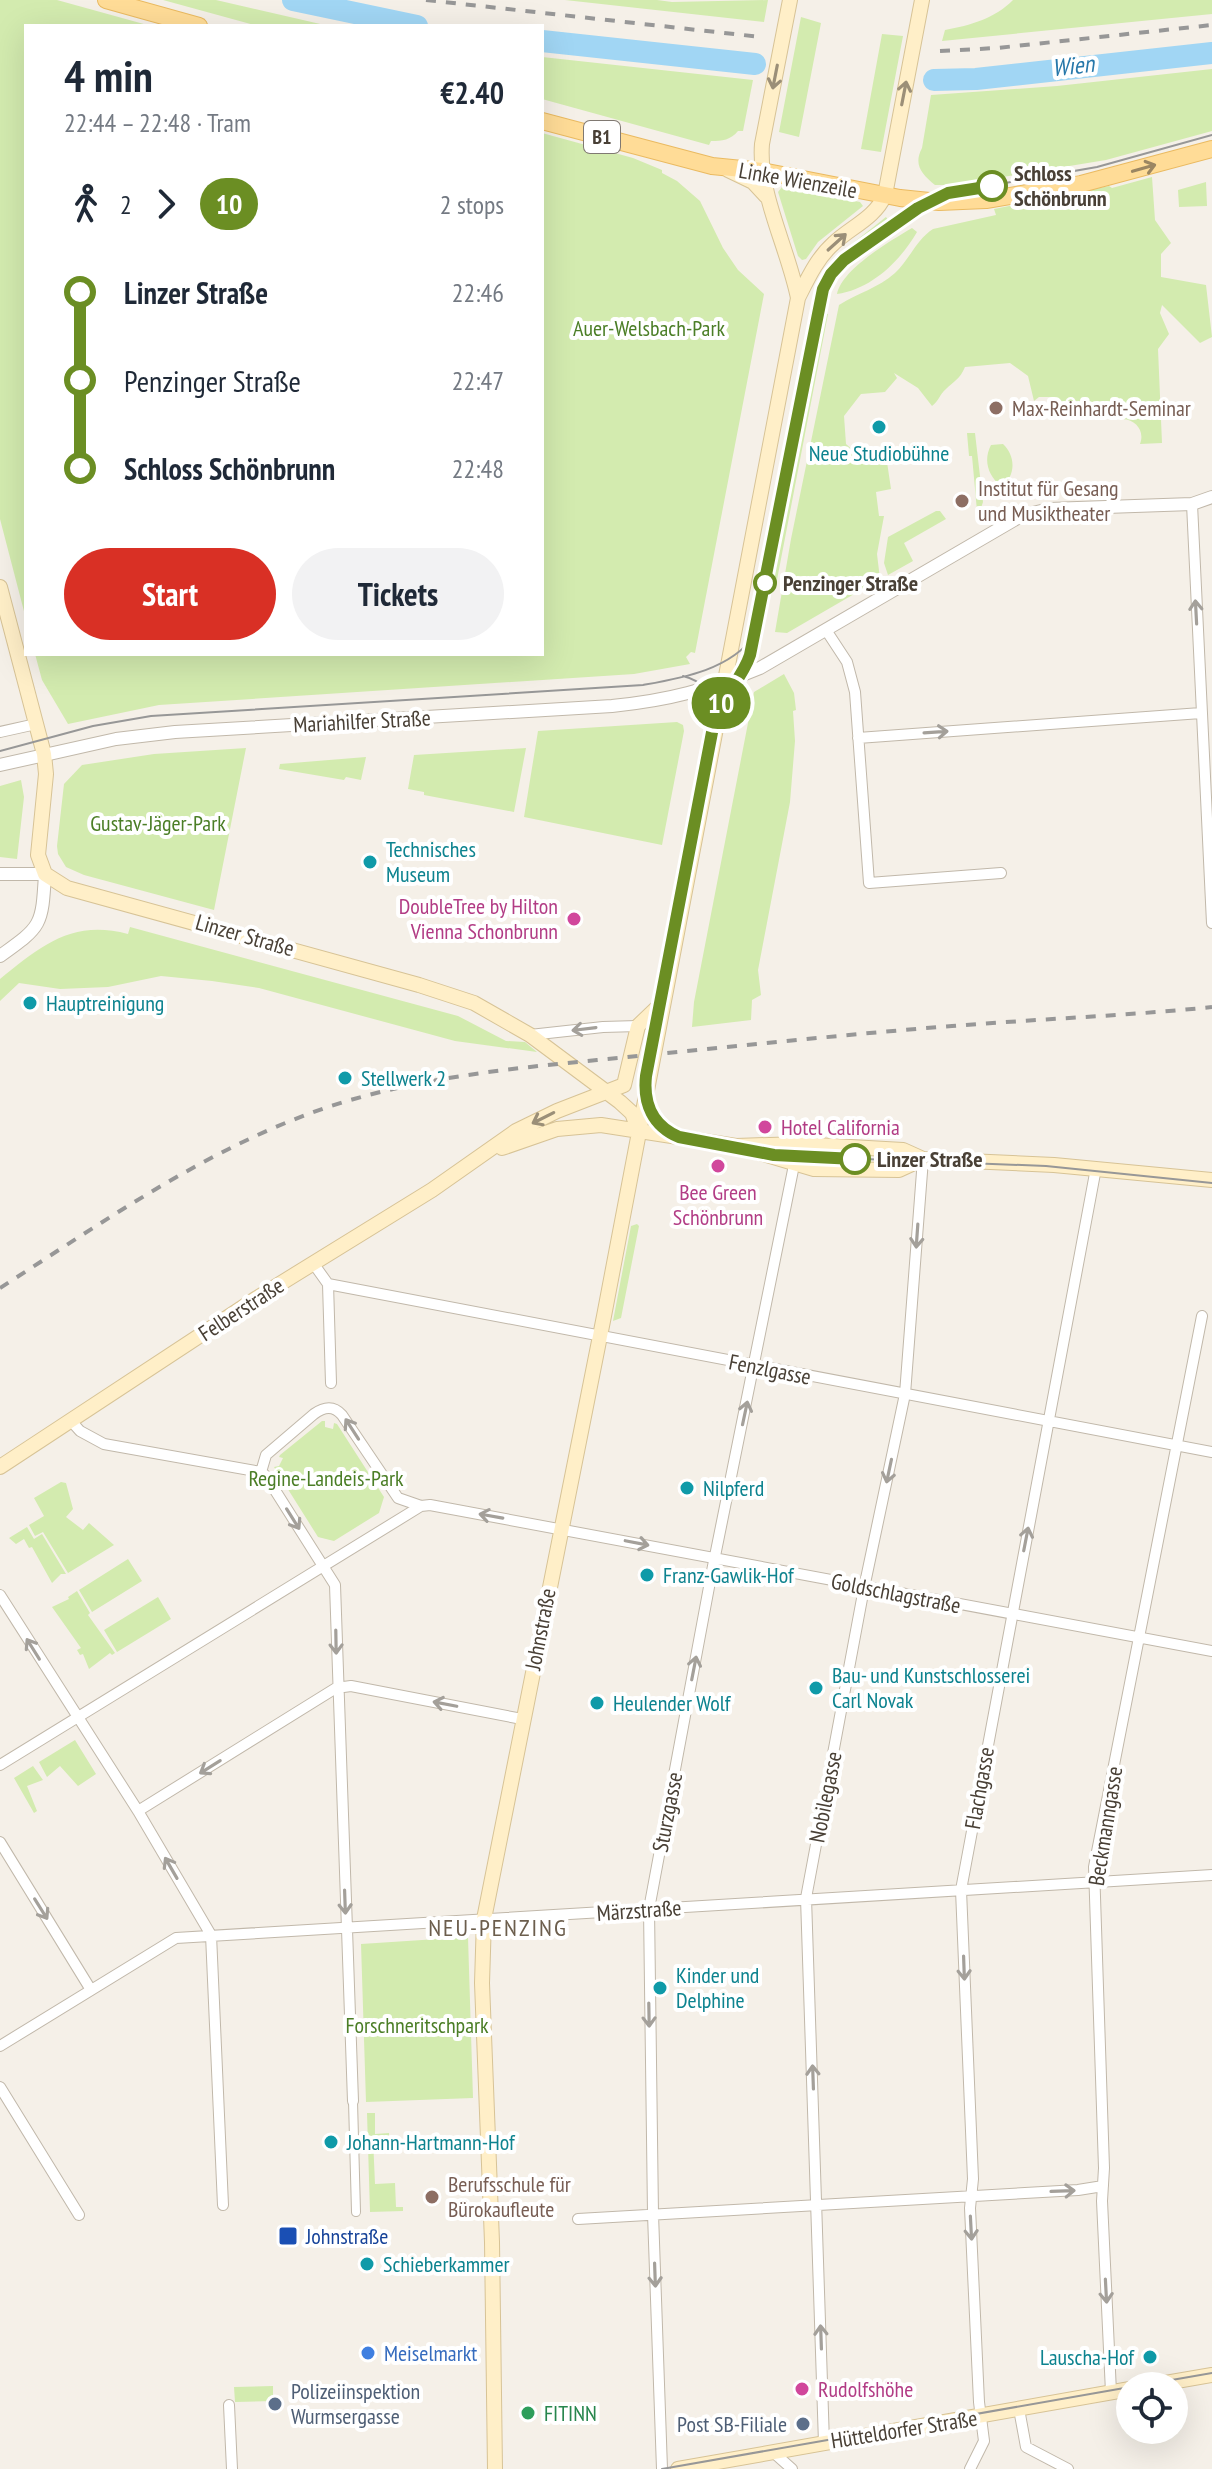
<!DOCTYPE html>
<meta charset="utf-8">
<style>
:root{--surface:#fff;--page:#f2f2f3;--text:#1f2937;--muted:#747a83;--accent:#d93025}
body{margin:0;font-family:"PT Sans Narrow",sans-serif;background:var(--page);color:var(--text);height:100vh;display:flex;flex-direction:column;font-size:30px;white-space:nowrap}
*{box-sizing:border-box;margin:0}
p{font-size:26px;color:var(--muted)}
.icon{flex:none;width:44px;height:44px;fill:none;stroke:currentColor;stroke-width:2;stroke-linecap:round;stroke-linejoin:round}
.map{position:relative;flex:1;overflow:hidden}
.side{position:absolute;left:24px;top:24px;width:520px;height:632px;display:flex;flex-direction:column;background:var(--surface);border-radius:0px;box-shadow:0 8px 32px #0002}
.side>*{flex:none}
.badge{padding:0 16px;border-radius:26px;font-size:28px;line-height:52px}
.controls{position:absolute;left:1116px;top:2372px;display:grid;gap:16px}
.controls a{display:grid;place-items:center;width:72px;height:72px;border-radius:50%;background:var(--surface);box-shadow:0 8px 32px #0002;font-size:40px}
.map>.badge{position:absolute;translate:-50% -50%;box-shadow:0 0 0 4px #fff}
.legs{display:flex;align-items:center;gap:12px;height:88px;padding:0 40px;font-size:26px}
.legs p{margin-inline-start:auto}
.headline{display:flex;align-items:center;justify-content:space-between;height:136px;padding:0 40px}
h1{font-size:44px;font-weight:800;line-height:60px}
.primary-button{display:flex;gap:16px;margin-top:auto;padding:16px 40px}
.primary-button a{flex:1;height:92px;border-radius:48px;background:var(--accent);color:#fff;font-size:32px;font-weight:800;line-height:92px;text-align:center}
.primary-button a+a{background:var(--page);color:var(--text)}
ul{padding:0 40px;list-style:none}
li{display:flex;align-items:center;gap:28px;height:88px;font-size:30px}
li i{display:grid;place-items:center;width:12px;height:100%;margin:0 10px;background:currentColor}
li i::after{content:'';width:20px;height:20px;margin:-10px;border:6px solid;border-radius:50%;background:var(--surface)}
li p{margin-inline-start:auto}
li:first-child i{background:linear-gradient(#0000 50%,currentColor 0)}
li:last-child i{background:linear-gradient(currentColor 50%,#0000 0)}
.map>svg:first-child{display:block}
.green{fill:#d3ebaf}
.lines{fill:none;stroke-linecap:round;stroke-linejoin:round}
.river{stroke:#a1d6f4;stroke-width:22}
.pedestrian-casing{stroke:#c1b8aa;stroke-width:10}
.minor-casing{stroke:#c1b8aa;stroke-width:12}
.tertiary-casing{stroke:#c1b8aa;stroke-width:14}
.secondary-casing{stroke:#d7c396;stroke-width:16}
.primary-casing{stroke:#eaba61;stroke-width:18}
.pedestrian{stroke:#fff;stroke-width:8}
.minor{stroke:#fff;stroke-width:10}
.tertiary{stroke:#fff;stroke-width:12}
.secondary{stroke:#ffefc8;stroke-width:14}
.primary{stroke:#ffdc97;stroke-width:16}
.tram{stroke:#979797;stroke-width:2}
.rail{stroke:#979797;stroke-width:4;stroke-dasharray:10 10;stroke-linecap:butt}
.oneway{stroke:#9b8f78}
.oneway2{stroke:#9b8662}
.oneway3{stroke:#a4a09a}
.line-1-casing{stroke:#fff;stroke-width:18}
.line-1{stroke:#6b8e23;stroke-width:12}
.stop-1-dot{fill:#fff;stroke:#6b8e23;stroke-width:4}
.education-dot{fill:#8d6e63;stroke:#fff;stroke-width:3}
.culture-dot{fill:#0f9aa8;stroke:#fff;stroke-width:3}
.hotel-dot{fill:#d1479c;stroke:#fff;stroke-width:3}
.transit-dot{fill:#1a4fb4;stroke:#fff;stroke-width:3}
.shop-dot{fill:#3f7fe0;stroke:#fff;stroke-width:3}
.service-dot{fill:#5c6f8a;stroke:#fff;stroke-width:3}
.leisure-dot{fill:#2e9e5b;stroke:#fff;stroke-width:3}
.labels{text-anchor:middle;stroke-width:8;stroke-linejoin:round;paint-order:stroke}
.shield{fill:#fff;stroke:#807972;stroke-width:2}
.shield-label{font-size:20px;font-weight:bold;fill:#494036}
.stop-label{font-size:22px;font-weight:bold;fill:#494036;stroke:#fff;text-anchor:start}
.street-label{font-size:22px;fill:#494036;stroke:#fff}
.park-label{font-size:22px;fill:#4b7e26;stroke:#fff}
.education-label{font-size:22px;fill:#785e54;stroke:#fff;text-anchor:start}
.culture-label{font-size:22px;fill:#0d838f;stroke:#fff;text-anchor:start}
.hotel-label{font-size:22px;fill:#b23c85;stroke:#fff;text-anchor:start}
.transit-label{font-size:22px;fill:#164399;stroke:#fff;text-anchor:start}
.shop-label{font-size:22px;fill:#366cbe;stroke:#fff;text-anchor:start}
.service-label{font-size:22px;fill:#4e5e75;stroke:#fff;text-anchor:start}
.leisure-label{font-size:22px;fill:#27864d;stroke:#fff;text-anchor:start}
.water-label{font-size:24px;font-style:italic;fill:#2778aa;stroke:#fff}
.neighbourhood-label{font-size:24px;letter-spacing:2px;fill:#6c5e4d;stroke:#fff}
</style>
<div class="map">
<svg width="1212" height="2469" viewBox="0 0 1212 2469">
<rect width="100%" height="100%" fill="#f5f0e8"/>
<!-- green -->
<path class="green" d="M0 0H57L151 26H26V619L0 519Z
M163 0H216L329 26H258Z
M565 0H657L672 2 768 0 764 22Z
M1013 0H1212V14L942 41 945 30C971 25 994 19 1013 0Z
M801 17 821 23 799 137 779 132Z
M882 34 903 36 881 152 861 149Z
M542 57 753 80 743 131H738C731 140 722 141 711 141L709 145 542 99Z
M1212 69V131L1106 160 1003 177 997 174 991 175V178L950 185H935C922 174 913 165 922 148L931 95 1057 86Z
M542 133 633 158 662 170V173L677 181 700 201 723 248 738 270 764 294 695 653 691 652 686 657 690 664 634 674 159 705 68 724 42 680 35 654H542Z
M1152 177 1155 220 1171 243 1161 254V277L1206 285 1212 337 1200 343 1162 305 1160 313 1169 334 1158 349 1162 443 1140 444C1145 431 1136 420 1123 419L1121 407 1083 409 1080 404 1074 405 1073 410 1056 411 1058 404 1053 397H1039L1034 401 1028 376 1010 363 965 367C960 379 954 381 946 389 939 395 939 401 932 406L918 388 894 373 897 378 885 392 861 394 844 416 846 444 867 463 887 462 891 489 876 492 879 516H884L877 554 880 579 787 633 775 632 791 539 839 305C858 293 878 288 895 273 909 260 917 239 933 229L996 215 994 209 1109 186 1112 188Z
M1206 182 1207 206 1179 207 1178 190Z
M782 187 860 202 863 206 818 242 806 259 802 260 798 256 778 192Z
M886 217 890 223C850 250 825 260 815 311L828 314 776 585 773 584 780 544 767 541 815 291 834 258Z
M912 228 917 232C900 261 872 289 837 294 842 269 890 241 912 228Z
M967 433H975L983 502 980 511H977L972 456H969Z
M1003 444C1016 456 1016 477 1001 486 988 476 983 460 991 445Z
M936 511H940L946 519 904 543 913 561 888 575 884 563 888 537Z
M784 674 794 693 796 710 793 711 795 741 790 802 758 970 761 995 752 1000 751 1020 692 1027 694 1002 754 692Z
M677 722 683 725 684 731 662 845 524 817 538 731Z
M246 748 214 910 84 875 66 867 58 854 57 846 64 784 82 765 154 754Z
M526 748 514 812 424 795V792L408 789 414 755Z
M366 757 361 780 346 777 344 780 279 769 280 764Z
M21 780 24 797 17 859 0 857V786Z
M130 927 458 1016 506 1041 525 1042 537 1052 455 1041 259 988 212 981 161 976 108 987 60 989 19 983 0 1001V979C41 946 72 919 128 934Z
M637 1224 639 1226 621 1318 613 1321 631 1226Z
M322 1421H325V1427L333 1429 334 1423 337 1424 384 1497 379 1513 334 1541 318 1537 274 1467 279 1466 283 1458 279 1457 280 1455Z
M61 1482 66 1483 73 1509 66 1517 83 1530 89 1523 114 1545 68 1573 43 1532 35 1536 29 1525 44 1516 34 1498Z
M27 1527 34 1539 42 1534 66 1574H61L52 1583 32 1547 29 1548 24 1539 16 1544 9 1538Z
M128 1559 142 1581 92 1612 79 1590Z
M77 1591 90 1613 88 1615 115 1653 112 1655 110 1653 89 1669 83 1654 80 1655 77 1650 81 1648 52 1607 69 1599 68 1597Z
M158 1597 171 1619 117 1652 104 1630Z
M75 1740 96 1774 78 1786 60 1766 47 1777 39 1762Z
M33 1766 43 1780 27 1786 37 1811 34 1813 14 1778Z
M468 1937 473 2098 366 2102 361 1944Z
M367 2113H375V2134L389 2133V2137L373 2138 375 2184 395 2183 396 2207H403V2211L370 2212Z
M273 2386V2401L235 2402 234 2387Z"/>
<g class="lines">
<!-- river -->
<path class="river" d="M293 0 417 26
M542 41 755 64
M934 80 976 79 1212 53"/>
<!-- pedestrian casing -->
<g class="pedestrian-casing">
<path id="pedestrian" d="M353 2101 356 2212"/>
</g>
<!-- minor casing -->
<g class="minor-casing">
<path id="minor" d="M1192 504 1212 923
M826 630 847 662 855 692 869 883 1001 873
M0 732 36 724
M858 738 1201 713
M530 1035 603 1027 638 1026
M313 1263 328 1284 331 1383
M328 1284 1212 1452
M72 1422 80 1431 104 1444 261 1472
M261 1472 266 1455 314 1414C324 1407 333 1405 342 1415L398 1498 421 1506 430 1505 1212 1651
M261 1472 266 1476 335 1585 353 2101
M0 1595 138 1811 211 1935 223 2205
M0 1765 421 1506
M138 1811 336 1688 351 1686 522 1719
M0 1842 91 1990
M0 2046 176 1938 1212 1875
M0 2087 79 2215
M578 2219 1078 2190 1103 2186
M1111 2392 1102 2201 1104 2168 1094 1867 1202 1316
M229 2405 232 2469
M1019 2409 1026 2447 1068 2469
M824 2443 806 1898 864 1588 905 1394 923 1159
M773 2452 792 2469
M662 2469 653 2214 649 1909 712 1571 794 1165
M970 2469 984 2441 979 2402 970 2208 973 2179 961 1890 1096 1168"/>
</g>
<!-- tertiary casing -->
<g class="tertiary-casing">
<path id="tertiary" d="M0 765 116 739 175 732 612 706C671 700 706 690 760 668L1021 516 1049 509 1192 504 1212 497
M0 874H45C42 926 42 926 0 956"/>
</g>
<!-- secondary casing -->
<g class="secondary-casing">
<path id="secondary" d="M790 0 762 144C758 193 788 248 798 298
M728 170 753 182 766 196
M0 587 44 754 46 774 38 855 45 874 67 888 419 985 474 1003 530 1035 620 1102 632 1113 638 1129
M736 1146 798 1144 903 1150 923 1159 1054 1165 1212 1180
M502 1148 557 1129 601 1125 736 1146 814 1169 899 1170 923 1159
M0 1467 257 1298 432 1190 516 1131 557 1111 624 1085 638 1026 662 1003
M1148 2386 1212 2375
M495 2469 492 2242 482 1983 484 1919 604 1316 798 298C808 278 817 258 834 243 851 227 875 218 885 195L922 0
M678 2469 1130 2389"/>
</g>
<!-- primary casing -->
<g class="primary-casing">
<path id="primary" d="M106 0 199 26
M542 121 712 166 762 171 900 198 939 202 986 200 1081 184 1212 149"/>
</g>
<!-- pedestrian -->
<use href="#pedestrian" class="pedestrian"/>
<!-- minor -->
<use href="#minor" class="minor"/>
<!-- tertiary -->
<use href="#tertiary" class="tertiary"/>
<!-- secondary -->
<use href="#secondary" class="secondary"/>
<!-- primary -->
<use href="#primary" class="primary"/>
<!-- tram -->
<path class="tram" d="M1212 135 1097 167 948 193C921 203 856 246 836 267 828 277 822 288 819 301L752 649C745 677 721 694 714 722L644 1092 652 1115 666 1131 688 1140 751 1151 813 1157 1046 1166 1212 1183
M683 676C703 681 714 694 719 714
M0 751 93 726 151 716 643 685C682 678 730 670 755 635
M1137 2386 1212 2373
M662 2469 1130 2387"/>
<!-- rail -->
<path class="rail" d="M426 0 761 37
M940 51 997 48 1212 25
M0 1288C105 1221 209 1147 328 1107 431 1073 540 1066 648 1055 749 1045 850 1034 952 1026 1038 1019 1125 1016 1212 1007"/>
</g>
<!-- one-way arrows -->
<defs><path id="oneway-shaft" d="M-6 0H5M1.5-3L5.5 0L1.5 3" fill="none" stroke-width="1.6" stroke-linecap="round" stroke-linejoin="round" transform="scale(2)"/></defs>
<g class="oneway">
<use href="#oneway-shaft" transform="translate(775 77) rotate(101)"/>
<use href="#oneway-shaft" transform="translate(904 93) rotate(-79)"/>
<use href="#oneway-shaft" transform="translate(837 242) rotate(-42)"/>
<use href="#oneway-shaft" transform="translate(543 1118) rotate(153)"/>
</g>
<use class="oneway2" href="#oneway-shaft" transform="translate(1144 168) rotate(-16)"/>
<g class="oneway3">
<use href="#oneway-shaft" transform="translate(1196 612) rotate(-93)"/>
<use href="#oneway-shaft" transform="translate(936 732) rotate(-4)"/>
<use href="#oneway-shaft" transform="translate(584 1029) rotate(173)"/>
<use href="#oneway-shaft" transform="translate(917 1236) rotate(94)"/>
<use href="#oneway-shaft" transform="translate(745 1413) rotate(-78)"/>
<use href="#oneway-shaft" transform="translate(352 1429) rotate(-123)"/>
<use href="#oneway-shaft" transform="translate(889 1471) rotate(102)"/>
<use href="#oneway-shaft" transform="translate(491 1516) rotate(-170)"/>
<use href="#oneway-shaft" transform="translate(293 1519) rotate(58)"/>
<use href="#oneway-shaft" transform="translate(1026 1539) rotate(-79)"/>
<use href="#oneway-shaft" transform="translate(637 1543) rotate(11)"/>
<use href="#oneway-shaft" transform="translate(336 1642) rotate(89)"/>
<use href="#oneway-shaft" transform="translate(33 1649) rotate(-122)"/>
<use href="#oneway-shaft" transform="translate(694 1668) rotate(-79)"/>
<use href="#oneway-shaft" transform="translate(445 1704) rotate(-169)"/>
<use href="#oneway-shaft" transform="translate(210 1767) rotate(148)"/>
<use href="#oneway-shaft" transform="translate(171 1868) rotate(-120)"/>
<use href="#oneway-shaft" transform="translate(345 1902) rotate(88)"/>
<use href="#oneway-shaft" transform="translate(41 1909) rotate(58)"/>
<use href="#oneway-shaft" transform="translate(964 1968) rotate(88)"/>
<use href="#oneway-shaft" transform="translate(649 2015) rotate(89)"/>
<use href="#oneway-shaft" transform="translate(813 2077) rotate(-92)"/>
<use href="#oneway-shaft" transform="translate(1063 2191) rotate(-2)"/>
<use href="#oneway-shaft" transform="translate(971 2228) rotate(87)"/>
<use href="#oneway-shaft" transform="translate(655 2275) rotate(88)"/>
<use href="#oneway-shaft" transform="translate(1106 2291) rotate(87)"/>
<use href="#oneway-shaft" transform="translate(821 2337) rotate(-92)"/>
</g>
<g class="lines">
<!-- line-1 casing -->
<g class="line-1-casing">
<path id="line-1" d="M855 1159 774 1155 679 1137C653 1126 643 1104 646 1076L714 722C721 696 742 680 750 655L823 289 831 274 844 260 918 208 948 193 992 186"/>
</g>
<!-- line-1 -->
<use href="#line-1" class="line-1"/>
</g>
<!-- markers -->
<g class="stop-1-dot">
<circle cx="992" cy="186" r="14"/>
<circle cx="765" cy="583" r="10"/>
<circle cx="855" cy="1159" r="14"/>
</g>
<g class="education-dot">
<circle cx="996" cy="408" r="8"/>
<circle cx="962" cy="501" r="8"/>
<circle cx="432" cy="2197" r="8"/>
</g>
<g class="culture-dot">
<circle cx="879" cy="427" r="8"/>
<circle cx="370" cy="862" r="8"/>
<circle cx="30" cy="1003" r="8"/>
<circle cx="345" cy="1078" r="8"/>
<circle cx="687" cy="1488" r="8"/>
<circle cx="647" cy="1575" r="8"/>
<circle cx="816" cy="1688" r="8"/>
<circle cx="597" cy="1703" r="8"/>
<circle cx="660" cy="1988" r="8"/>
<circle cx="331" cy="2142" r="8"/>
<circle cx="367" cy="2264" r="8"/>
<circle cx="1150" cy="2357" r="8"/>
</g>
<g class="hotel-dot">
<circle cx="574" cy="919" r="8"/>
<circle cx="765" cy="1127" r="8"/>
<circle cx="718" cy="1166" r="8"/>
<circle cx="802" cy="2389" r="8"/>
</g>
<rect class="transit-dot" x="278" y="2226" width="20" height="20" rx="4"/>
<circle class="shop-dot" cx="368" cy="2353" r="8"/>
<g class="service-dot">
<circle cx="275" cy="2404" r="8"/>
<circle cx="803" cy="2424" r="8"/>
</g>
<circle class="leisure-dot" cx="528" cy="2413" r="8"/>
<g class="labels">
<!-- shield labels -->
<rect class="shield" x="584" y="121" width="36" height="32" rx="6"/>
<g class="shield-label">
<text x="602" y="144">B1</text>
</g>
<!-- stop labels -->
<g class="stop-label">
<text x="1014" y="181">Schloss<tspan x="1014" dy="25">Schönbrunn</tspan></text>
<text x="783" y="591">Penzinger Straße</text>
<text x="877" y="1167">Linzer Straße</text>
</g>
<!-- street labels -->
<g class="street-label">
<text transform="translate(798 180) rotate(10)" y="8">Linke Wienzeile</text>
<text transform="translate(362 721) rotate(-3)" y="8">Mariahilfer Straße</text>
<text transform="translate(245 935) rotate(16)" y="8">Linzer Straße</text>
<text transform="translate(241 1309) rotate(-33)" y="8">Felberstraße</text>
<text transform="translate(770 1369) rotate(11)" y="8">Fenzlgasse</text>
<text transform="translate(896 1593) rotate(11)" y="8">Goldschlagstraße</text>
<text transform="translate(540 1629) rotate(-79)" y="8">Johnstraße</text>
<text transform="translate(979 1788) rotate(-80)" y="8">Flachgasse</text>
<text transform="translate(825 1797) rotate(-79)" y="8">Nobilegasse</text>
<text transform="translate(667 1812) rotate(-79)" y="8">Sturzgasse</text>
<text transform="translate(1105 1826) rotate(-81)" y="8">Beckmanngasse</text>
<text transform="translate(639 1910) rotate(-4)" y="8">Märzstraße</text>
<text transform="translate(904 2429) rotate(-9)" y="8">Hütteldorfer Straße</text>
</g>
<!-- park labels -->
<g class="park-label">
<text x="649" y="336">Auer-Welsbach-Park</text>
<text x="158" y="831">Gustav-Jäger-Park</text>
<text x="326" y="1486">Regine-Landeis-Park</text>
<text x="417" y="2033">Forschneritschpark</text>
</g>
<!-- education labels -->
<g class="education-label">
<text x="1012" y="416">Max-Reinhardt-Seminar</text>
<text x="978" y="496">Institut für Gesang<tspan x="978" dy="25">und Musiktheater</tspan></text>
<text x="448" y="2192">Berufsschule für<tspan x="448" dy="25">Bürokaufleute</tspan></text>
</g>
<!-- culture labels -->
<g class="culture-label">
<text x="879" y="461" text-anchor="middle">Neue Studiobühne</text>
<text x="386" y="857">Technisches<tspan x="386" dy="25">Museum</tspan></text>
<text x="46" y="1011">Hauptreinigung</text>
<text x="361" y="1086">Stellwerk 2</text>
<text x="703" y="1496">Nilpferd</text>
<text x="663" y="1583">Franz-Gawlik-Hof</text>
<text x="832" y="1683">Bau- und Kunstschlosserei<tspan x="832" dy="25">Carl Novak</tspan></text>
<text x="613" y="1711">Heulender Wolf</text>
<text x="676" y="1983">Kinder und<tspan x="676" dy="25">Delphine</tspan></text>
<text x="347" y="2150">Johann-Hartmann-Hof</text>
<text x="383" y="2272">Schieberkammer</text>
<text x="1134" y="2365" text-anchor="end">Lauscha-Hof</text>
</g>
<!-- hotel labels -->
<g class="hotel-label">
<text x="558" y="914" text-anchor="end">DoubleTree by Hilton<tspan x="558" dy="25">Vienna Schonbrunn</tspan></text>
<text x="781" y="1135">Hotel California</text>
<text x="718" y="1200" text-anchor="middle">Bee Green<tspan x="718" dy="25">Schönbrunn</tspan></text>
<text x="818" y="2397">Rudolfshöhe</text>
</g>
<!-- transit labels -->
<g class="transit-label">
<text x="306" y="2244">Johnstraße</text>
</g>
<!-- shop labels -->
<g class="shop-label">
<text x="384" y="2361">Meiselmarkt</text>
</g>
<!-- service labels -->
<g class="service-label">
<text x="291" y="2399">Polizeiinspektion<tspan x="291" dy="25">Wurmsergasse</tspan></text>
<text x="787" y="2432" text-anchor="end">Post SB-Filiale</text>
</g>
<!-- leisure labels -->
<g class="leisure-label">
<text x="544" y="2421">FITINN</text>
</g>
<!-- water labels -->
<g class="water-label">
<text transform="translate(1073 66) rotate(-6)" y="8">Wien</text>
</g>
<!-- neighbourhood labels -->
<g class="neighbourhood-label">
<text x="498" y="1936">NEU-PENZING</text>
</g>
</g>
</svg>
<div class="controls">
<a><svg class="icon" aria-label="locate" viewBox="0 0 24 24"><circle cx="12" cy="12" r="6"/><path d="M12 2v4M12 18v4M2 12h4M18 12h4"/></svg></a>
</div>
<b class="badge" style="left:721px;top:703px;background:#6b8e23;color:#fff">10</b>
<section class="side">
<div class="headline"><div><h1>4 min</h1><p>22:44 – 22:48 · Tram</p></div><b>€2.40</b></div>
<div class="legs"><svg class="icon" aria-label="walk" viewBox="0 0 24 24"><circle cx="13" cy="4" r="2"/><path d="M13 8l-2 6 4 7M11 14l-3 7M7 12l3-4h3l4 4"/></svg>2<svg class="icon" aria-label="forward" viewBox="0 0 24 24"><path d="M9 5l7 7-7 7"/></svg><b class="badge" style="background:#6b8e23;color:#fff">10</b><p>2 stops</p></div>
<ul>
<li><i style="color:#6b8e23"></i><b>Linzer Straße</b><p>22:46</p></li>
<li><i style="color:#6b8e23"></i><span>Penzinger Straße</span><p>22:47</p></li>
<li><i style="color:#6b8e23"></i><b>Schloss Schönbrunn</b><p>22:48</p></li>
</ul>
<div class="primary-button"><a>Start</a><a>Tickets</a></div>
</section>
</div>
